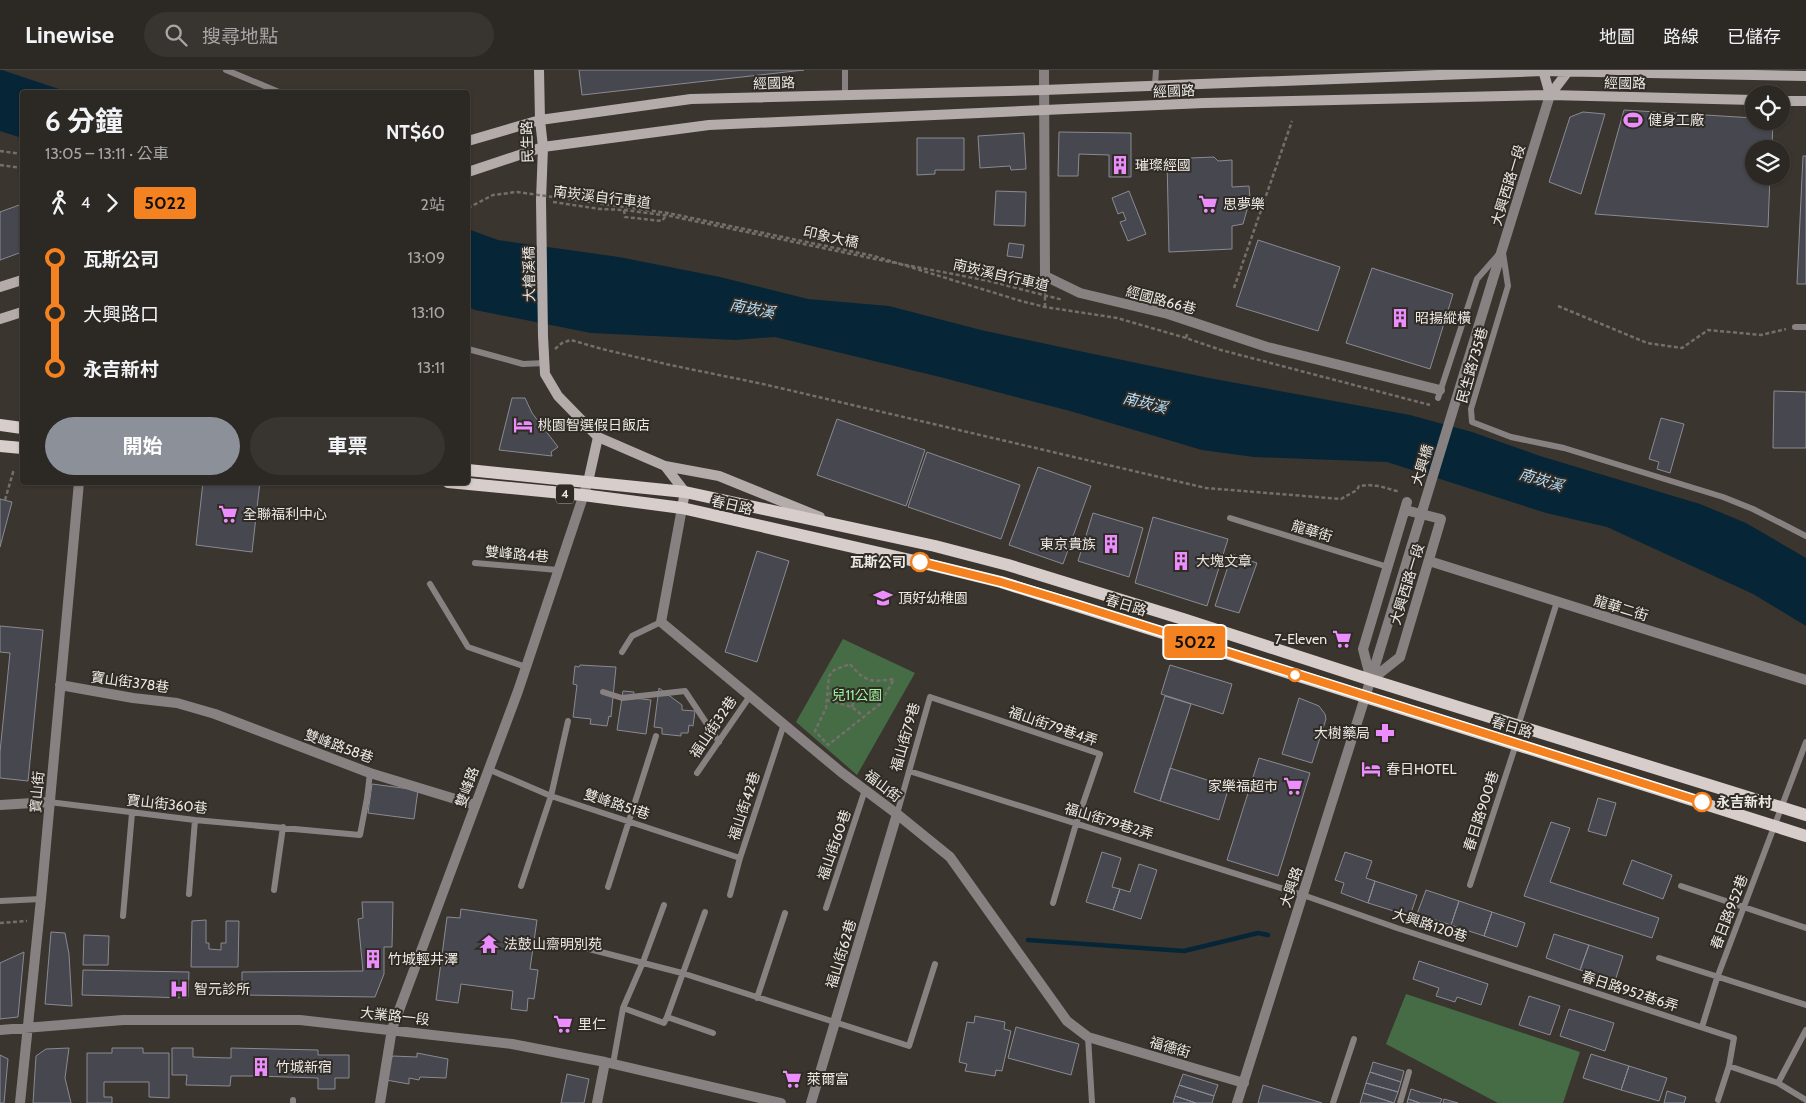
<!DOCTYPE html>
<html lang="zh-TW">
<meta charset="utf-8">
<style>
:root{--surface:#2c2823;--page:#383430;--text:#f1f3f6;--muted:#a6a6a6;--line:#484441;--accent:#8c9099}
body{margin:0;font-family:Cabin,"Noto Sans TC",sans-serif;background:var(--page);color:var(--text);height:100vh;display:flex;flex-direction:column;font-size:19px;white-space:nowrap}
*{box-sizing:border-box;margin:0}
p{font-size:16px;color:var(--muted)}
.icon{flex:none;width:28px;height:28px;fill:none;stroke:currentColor;stroke-width:2;stroke-linecap:round;stroke-linejoin:round}
.map{position:relative;flex:1;overflow:hidden}
.panel{position:absolute;left:20px;top:20px;width:450px;height:395px;display:flex;flex-direction:column;background:var(--surface);border-radius:5px;box-shadow:0 1px 4px #0004,0 0 0 1px var(--line)}
.panel>*{flex:none}
.badge{padding:0 10px;border-radius:4px;font-size:18px;line-height:32px}
.buttons{position:absolute;left:1745px;top:15px;display:grid;gap:10px}
.buttons a{display:grid;place-items:center;width:45px;height:45px;border-radius:50%;background:var(--surface);box-shadow:0 1px 4px #0004,0 0 0 1px var(--line);font-size:25px}
.map>.badge{position:absolute;translate:-50% -50%;box-shadow:0 0 0 2px #fff}
.legs{display:flex;align-items:center;gap:8px;height:55px;padding:0 25px;font-size:16px}
.legs p{margin-inline-start:auto}
.summary{display:flex;align-items:center;justify-content:space-between;height:85px;padding:0 25px}
h1{font-size:28px;font-weight:700;line-height:38px}
.primary-button{display:flex;gap:10px;margin-top:auto;padding:10px 25px}
.primary-button a{flex:1;height:58px;border-radius:30px;background:var(--accent);color:#fff;font-size:20px;font-weight:700;line-height:58px;text-align:center}
.primary-button a+a{background:var(--page);color:var(--text)}
ul{padding:0 25px;list-style:none}
li{display:flex;align-items:center;gap:18px;height:55px;font-size:19px}
li i{display:grid;place-items:center;width:8px;height:100%;margin:0 6px;background:currentColor}
li i::after{content:'';width:12px;height:12px;margin:-6px;border:4px solid;border-radius:50%;background:var(--surface)}
li p{margin-inline-start:auto}
li:first-child i{background:linear-gradient(#0000 50%,currentColor 0)}
li:last-child i{background:linear-gradient(currentColor 50%,#0000 0)}
header{display:flex;align-items:center;gap:30px;box-sizing:border-box;height:70px;padding:0 25px;background:var(--surface);border-bottom:1px solid var(--line)}
header strong{font-size:24px}
nav{display:flex;gap:28px;margin-inline-start:auto;font-size:18px}
.search{width:350px;height:45px;background:var(--page);display:flex;align-items:center;gap:12px;box-sizing:border-box;padding:0 18px;border-radius:28px;color:var(--muted);font-size:19px}
.map>svg:first-child{display:block}
.green{fill:#456c45}
.water{fill:#062637}
.lines{fill:none;stroke-linecap:round;stroke-linejoin:round}
.stream{stroke:#062637;stroke-width:4.5}
.building{fill:#47474f;stroke:#8a8a92}
.path{stroke:#746f6a;stroke-width:2.5;stroke-dasharray:4 2.5;stroke-linecap:butt}
.lane{stroke:#878281;stroke-width:6}
.street{stroke:#878281;stroke-width:10}
.secondary{stroke:#b4acab;stroke-width:10}
.primary{stroke:#d7cdcb;stroke-width:12}
.path-bridge{stroke:#746f6a;stroke-width:2.5;stroke-dasharray:4 2.5;stroke-linecap:butt}
.street-bridge{stroke:#878281;stroke-width:10}
.line-1-casing{stroke:#fff;stroke-width:11}
.line-1{stroke:#f58220;stroke-width:8}
.stop-1-dot{fill:#fff;stroke:#f58220;stroke-width:2.5}
.labels{text-anchor:middle;stroke-width:4;stroke-linejoin:round;paint-order:stroke}
.shield{fill:#302b25;stroke:#b4b0ab;stroke-width:1}
.shield-label{font-size:12px;font-weight:bold;fill:#ece9e5}
.street-label{font-size:14px;fill:#ece9e5;stroke:#302b25}
.poi-label{font-size:14px;fill:#ece9e5;stroke:#302b25;text-anchor:start}
.stop-label{font-size:14px;font-weight:bold;fill:#ece9e5;stroke:#302b25;text-anchor:end}
.park-label{font-size:14px;fill:#9bf69b;stroke:#302b25}
.water-label{font-size:15px;font-style:italic;fill:#b3defb;stroke:#302b25}
</style>
<header>
<strong>Linewise</strong>
<div class="search"><svg class="icon" aria-label="search" viewBox="0 0 24 24"><circle cx="10" cy="10" r="6"/><path d="M15 15l6 6"/></svg>搜尋地點</div>
<nav><a>地圖</a><a>路線</a><a>已儲存</a></nav>
</header>
<div class="map">
<svg width="1806" height="1033" viewBox="0 0 1806 1033">
<rect width="100%" height="100%" fill="#3b352f"/>
<!-- green -->
<path class="green" d="M843 569 915 603 857 705 796 652Z
M1406 924 1580 982 1563 1033H1498L1386 974Z"/>
<!-- water -->
<path class="water" d="M0 0H2L68 22H22V68L0 61Z
M468 159 498 170 619 187 720 207 808 229 889 236 981 260 1084 282 1209 308 1410 345 1472 362 1540 386 1700 434 1746 453 1806 488V556L1753 524 1607 457 1546 443 1387 392 1254 387 1202 380 1070 341 940 307 775 267 735 270 591 263 475 240 468 237Z"/>
<g class="lines">
<!-- stream -->
<path class="stream" d="M1028 870 1184 881 1258 863 1268 865"/>
</g>
<!-- building -->
<path class="building" d="M579 0H804L582 25Z
M1624 40 1754 48V51H1773L1772 79H1754V106H1770L1768 157 1595 144Z
M1583 42 1605 44 1581 124 1549 112 1570 47Z
M1059 62 1131 63V107H1109V85L1079 84 1078 106H1058Z
M1024 63 1026 99 1011 100 1010 96 980 98 978 66Z
M917 68H964V100H935V104L917 105Z
M1803 86H1806V214H1797Z
M1214 87 1218 91 1232 90V117L1249 116 1250 129H1246L1247 140 1243 154 1232 156V179L1169 182 1167 89Z
M996 121 1026 122 1025 156 994 155Z
M1129 121 1146 164 1128 171 1120 152 1126 150 1123 142 1118 144 1112 128Z
M22 134V182L0 190V142Z
M1258 170 1340 197 1318 261 1236 236Z
M1009 173 1024 175 1022 188 1007 186Z
M1372 198 1453 224 1430 299 1346 273Z
M1774 321 1806 322V378H1773Z
M512 328H525L532 343 558 377 551 382 552 386 499 380Z
M1661 348 1684 354 1670 403 1657 399 1659 392 1649 389Z
M837 349 925 380 906 436 817 405Z
M927 382 1020 415 1001 469 908 437Z
M1038 397 1091 416 1063 494 1009 475Z
M203 412H260L252 482 196 475Z
M0 429 12 432 0 477Z
M1093 443 1143 458 1129 507 1078 491Z
M1153 447 1228 469 1207 536 1135 513Z
M757 481 789 491 757 592 725 582Z
M1232 484 1257 493 1239 543 1215 536Z
M0 556 43 560 28 711 0 708V682L10 583 0 582Z
M580 595 616 597 611 647 609 646 607 656 590 654 591 649 573 647 577 615 573 614 575 596 579 597Z
M1170 595 1232 614 1223 644 1161 624Z
M659 618 682 635V640L695 641 693 656 689 655 688 663H681V666L662 664V658L654 657Z
M623 621 634 622 633 628 651 630 646 664 617 660Z
M1165 626 1191 634 1160 731 1134 722Z
M1299 628 1319 636 1325 644 1326 649 1312 693 1282 684Z
M1259 688 1310 703 1278 806 1227 790Z
M1170 698 1229 717 1219 750 1160 731Z
M372 714 418 720 414 749 368 743Z
M1598 728 1616 733 1606 766 1588 761Z
M1551 752 1570 758 1550 812 1659 848 1652 868 1524 826Z
M1102 782 1121 788 1112 817 1120 819 1113 840 1086 832Z
M1345 782 1372 791 1366 808 1375 811 1368 833 1341 823 1344 813 1335 810Z
M1632 790 1672 805 1663 829 1623 814Z
M1139 794 1157 800 1141 849 1113 840 1120 819 1130 822Z
M1375 811 1417 825 1410 846 1368 833Z
M1426 820 1459 831 1451 855 1417 844Z
M1459 831 1492 842 1484 866 1451 855Z
M362 832H393L392 877H384V904L375 927 242 925V902L363 901 358 849 363 848Z
M461 839 537 850 530 899 538 900 534 929 528 928 527 941 511 939 513 921 461 914 458 933 436 930 447 847 460 848Z
M1492 842 1525 853 1517 877 1484 866Z
M206 850V873H209V879L221 880V873H226V851H239L238 897H191L192 851Z
M51 862 65 863 69 884 72 936 45 934Z
M1554 864 1589 875 1580 900 1546 888Z
M84 865 109 866 108 895H83Z
M1589 875 1623 886 1615 911 1580 900Z
M24 882 18 947 0 949V893Z
M1419 891 1488 914 1481 935 1457 927 1455 932 1436 926 1439 918 1413 909Z
M83 900 189 902 188 928 82 925Z
M1529 926 1560 936 1550 965 1519 955Z
M1569 939 1614 953 1605 981 1560 966Z
M975 946 1005 952 1004 959 1011 961 1002 1001 996 1000 995 1006 965 1001 967 994 959 992 967 952 974 953Z
M1016 957 1079 974 1071 1005 1008 988Z
M69 978 65 1008 71 1033H33L36 986 46 979Z
M112 978H143V983H169V1028L149 1027V1012H104V1027H112V1033H87V983H112Z
M172 978H193V987L231 988V978L318 980V985H349V1008H335V1019H318V1008L256 1006H231L230 1016 186 1015 187 1005H172Z
M417 983 448 989 446 1008 420 1007 419 1010 409 1008V1014L386 1010 390 989 393 986 417 987Z
M1591 984 1629 996 1621 1020 1583 1008Z
M0 985 8 989 4 1033H0Z
M1373 992 1404 1001 1401 1012 1370 1002Z
M1629 996 1667 1008 1659 1031 1621 1020Z
M1370 1002 1401 1012 1398 1022 1366 1013Z
M567 1004 589 1009 584 1033H561Z
M1183 1004 1218 1015 1214 1026 1179 1015Z
M1366 1013 1398 1022 1394 1033 1363 1023Z
M1179 1015 1214 1026 1212 1033H1196L1175 1026Z
M1263 1015 1322 1033H1258Z
M1411 1019 1442 1029 1440 1033H1420L1408 1029Z
M1667 1021 1686 1027 1684 1033H1664Z
M1363 1023 1394 1033H1360Z
M1175 1026 1196 1033H1173Z
M1408 1029 1420 1033H1407Z
M1444 1029 1458 1033H1443Z"/>
<g class="lines">
<!-- path -->
<path class="path" d="M0 81 22 84
M0 95 22 98
M553 132 600 139 624 140 670 146 875 189 989 211 1063 230
M1234 218 1292 51
M1558 236 1647 273 1682 278 1708 260 1761 265 1786 259
M1045 237V220
M1187 264 1186 268 1221 280 1430 335
M555 279 562 273 571 270 602 279 670 295 763 314 1206 418 1341 429 1357 420 1359 416 1367 415 1379 416 1400 422
M5 430 14 399
M850 594C866 613 871 612 894 609L880 634 828 675 815 661 826 638 829 606 834 600Z
M829 624 843 621
M828 630 852 637 863 646
M852 637 854 630
M0 853 27 851"/>
<!-- lane -->
<path class="lane" d="M226 0 279 22
M1155 15 1156 0
M845 25V0
M1503 183 1508 216 1471 339 1472 352 1511 367 1564 378 1723 427 1753 439 1806 466
M1795 257H1806
M468 279 523 294 545 293
M1438 328 1477 209 1499 184
M1230 448 1388 497
M475 493 558 500
M430 514 468 577 526 597
M622 582 632 566 661 552
M603 622 622 628 685 621 719 672
M1518 656 1557 532
M488 699 551 726 740 788
M909 701 1303 825 1397 858 1734 968 1729 996 1718 1030
M697 703 750 626
M49 732 195 750 360 765 367 728 370 703
M897 744 930 627 1100 684 1076 754 1053 833
M1470 815 1516 674
M521 816 551 726 568 651
M1681 816 1806 858
M608 817 656 666
M274 820 283 757
M189 824 195 750
M730 825 740 788 784 654
M0 831 41 829
M826 838 865 720
M123 846 132 743
M562 872 682 903 909 976 935 894
M1659 888 1806 935
M757 928 785 843
M623 938 664 953 667 947 713 963
M667 947 705 842
M1702 957 1717 908 1806 672
M1088 967 1092 1033
M613 994 623 938 643 892 664 835
M1729 996 1778 1013 1806 1030
M1778 1013 1806 960
M293 1033V1030
M1333 1033 1354 969
M1400 1033 1409 1002"/>
<!-- street -->
<path class="street" d="M1044 0 1045 206 1080 223 1168 244 1267 277 1440 320
M1492 212 1550 25
M682 438 661 552 841 702 897 744 950 787 1067 951 1088 967 1244 1013
M1405 440 1441 449 1400 587 1371 610 1363 579 1407 432
M1429 491 1806 610
M60 615 133 628 177 633 215 644 370 703 475 735
M0 735 49 732
M0 960 123 950H300L512 974 605 992 781 1033
M20 1033 41 829 79 412
M380 1033 392 959 518 621 588 412
M597 1033 605 992
M811 1033 897 744
M1237 1033 1378 586"/>
<!-- secondary -->
<path class="secondary" d="M539 0 540 50 543 77 541 130 543 266 545 304 558 326 598 367 665 396 685 422 682 438
M1543 0 1550 25
M1550 25 1569 0
M1781 31H1806
M468 71 540 50 691 29 1044 20 1543 1 1806 6
M468 102 543 77 709 55 1204 33 1550 25 1754 30
M0 217 22 210
M0 249 22 242
M665 396 719 406 820 447
M588 412 598 367"/>
<!-- primary -->
<path class="primary" d="M0 355 22 358
M0 376 22 378
M468 400 685 422 935 476 1008 495 1183 549 1371 610 1806 745
M448 412 583 425 682 438 919 492 1001 512 1806 766"/>
<!-- path-bridge -->
<path class="path-bridge" d="M468 138 493 125 517 122 668 143 874 186 1021 231 1045 237 1117 248 1186 268
M624 140 625 147 662 151 667 144"/>
<!-- street-bridge -->
<path class="street-bridge" d="M1378 586 1492 212"/>
</g>
<g class="lines">
<!-- line-1 casing -->
<g class="line-1-casing">
<path id="line-1" d="M920 492 1001 512 1071 533 1702 732"/>
</g>
<!-- line-1 -->
<use href="#line-1" class="line-1"/>
</g>
<!-- icons -->
<defs>
<g id="stadium-bare" transform="scale(1.5)"><path d="M0-5a6.5 5 0 1 0 0 10a6.5 5 0 1 0 0-10ZM-3.5-1.8h7v3.6h-7Z" fill="#eb8dfc" stroke="#302b25" stroke-width="2.5" paint-order="stroke"/></g>
<g id="building-bare" transform="scale(1.5)"><path d="M-4-6H4V6H1V3H-1V6H-4ZM-2.5-4.3h1.7v1.8h-1.7ZM.8-4.3h1.7v1.8H.8ZM-2.5-1h1.7V.8h-1.7ZM.8-1h1.7V.8H.8Z" fill="#eb8dfc" stroke="#302b25" stroke-width="2.5" paint-order="stroke"/></g>
<g id="supermarket-bare" transform="scale(1.5)"><path d="M-6-5.5h2.5l.6 2H6L4.5 2H-2.5L-4.4-4H-6ZM-1.5 3.2a1.3 1.3 0 1 0 .1 0ZM3 3.2a1.3 1.3 0 1 0 .1 0Z" fill="#eb8dfc" stroke="#302b25" stroke-width="2.5" paint-order="stroke"/></g>
<g id="hotel-bare" transform="scale(1.5)"><path d="M-6-4.5h1.5V1H6V5H4.5V3h-9V5H-6ZM-4 0a1.8 1.8 0 1 1 3.6 0ZM.5 0V-2.5h3Q6-2.5 6 0Z" fill="#eb8dfc" stroke="#302b25" stroke-width="2.5" paint-order="stroke"/></g>
<g id="school-bare" transform="scale(1.5)"><path d="M0-5L7-2L0 1L-7-2ZM-4 1L0 2.5L4 1V4Q0 6-4 4Z" fill="#eb8dfc" stroke="#302b25" stroke-width="2.5" paint-order="stroke"/></g>
<g id="pharmacy-bare" transform="scale(1.5)"><path d="M-2-6h4v4h4v4h-4v4h-4v-4h-4v-4h4Z" fill="#eb8dfc" stroke="#302b25" stroke-width="2.5" paint-order="stroke"/></g>
<g id="temple-bare" transform="scale(1.5)"><path d="M0-6L5-2H3V0L6.5 2.5H4V6H1.5V3h-3V6H-4V2.5H-6.5L-3 0V-2H-5Z" fill="#eb8dfc" stroke="#302b25" stroke-width="2.5" paint-order="stroke"/></g>
<g id="hospital-bare" transform="scale(1.5)"><path d="M-5-5h3v3.5h4V-5h3V5h-3V1.5h-4V5h-3Z" fill="#eb8dfc" stroke="#302b25" stroke-width="2.5" paint-order="stroke"/></g>
</defs>
<g fill-rule="evenodd">
<use href="#stadium-bare" x="1633" y="50"/>
<use href="#building-bare" x="1120" y="95"/>
<use href="#supermarket-bare" x="1208" y="134"/>
<use href="#building-bare" x="1400" y="248"/>
<use href="#hotel-bare" x="523" y="355"/>
<use href="#supermarket-bare" x="228" y="444"/>
<use href="#building-bare" x="1111" y="474"/>
<use href="#building-bare" x="1181" y="491"/>
<use href="#school-bare" x="883" y="528"/>
<use href="#supermarket-bare" x="1342" y="569"/>
<use href="#pharmacy-bare" x="1385" y="663"/>
<use href="#hotel-bare" x="1371" y="699"/>
<use href="#supermarket-bare" x="1293" y="716"/>
<use href="#temple-bare" x="489" y="874"/>
<use href="#building-bare" x="373" y="889"/>
<use href="#hospital-bare" x="179" y="919"/>
<use href="#supermarket-bare" x="563" y="954"/>
<use href="#building-bare" x="261" y="997"/>
<use href="#supermarket-bare" x="792" y="1009"/>
</g>
<!-- markers -->
<g class="stop-1-dot">
<circle cx="920" cy="492" r="9"/>
<circle cx="1295" cy="605" r="6"/>
<circle cx="1702" cy="732" r="9"/>
</g>
<g class="labels">
<!-- shield labels -->
<rect class="shield" x="556" y="414.5" width="18" height="19" rx="4"/>
<g class="shield-label">
<text x="565" y="428">4</text>
</g>
<!-- street labels -->
<g class="street-label">
<text transform="translate(774 13) rotate(-2)" y="5">經國路</text>
<text transform="translate(1625 13) rotate(1)" y="5">經國路</text>
<text transform="translate(1174 21) rotate(-3)" y="5">經國路</text>
<text transform="translate(527 72) rotate(-92)" y="5">民生路</text>
<text transform="translate(1508 115) rotate(-73)" y="5">大興西路一段</text>
<text transform="translate(602 127) rotate(7)" y="5">南崁溪自行車道</text>
<text transform="translate(831 167) rotate(12)" y="5">印象大橋</text>
<text transform="translate(529 204) rotate(-91)" y="5">大檜溪橋</text>
<text transform="translate(1001 205) rotate(13)" y="5">南崁溪自行車道</text>
<text transform="translate(1161 230) rotate(15)" y="5">經國路66巷</text>
<text transform="translate(1472 295) rotate(-74)" y="5">民生路735巷</text>
<text transform="translate(1422 395) rotate(-73)" y="5">大興橋</text>
<text transform="translate(732 435) rotate(13)" y="5">春日路</text>
<text transform="translate(1312 461) rotate(17)" y="5">龍華街</text>
<text transform="translate(517 484) rotate(5)" y="5">雙峰路4巷</text>
<text transform="translate(1407 514) rotate(-73)" y="5">大興西路一段</text>
<text transform="translate(1126 535) rotate(17)" y="5">春日路</text>
<text transform="translate(1621 538) rotate(17)" y="5">龍華二街</text>
<text transform="translate(130 612) rotate(8)" y="5">寶山街378巷</text>
<text transform="translate(1053 656) rotate(19)" y="5">福山街79巷4弄</text>
<text transform="translate(713 657) rotate(-56)" y="5">福山街32巷</text>
<text transform="translate(1512 657) rotate(17)" y="5">春日路</text>
<text transform="translate(905 667) rotate(-74)" y="5">福山街79巷</text>
<text transform="translate(339 676) rotate(20)" y="5">雙峰路58巷</text>
<text transform="translate(883 716) rotate(37)" y="5">福山街</text>
<text transform="translate(467 717) rotate(-70)" y="5">雙峰路</text>
<text transform="translate(37 722) rotate(-85)" y="5">寶山街</text>
<text transform="translate(167 734) rotate(6)" y="5">寶山街360巷</text>
<text transform="translate(617 734) rotate(18)" y="5">雙峰路51巷</text>
<text transform="translate(744 736) rotate(-72)" y="5">福山街42巷</text>
<text transform="translate(1481 741) rotate(-72)" y="5">春日路900巷</text>
<text transform="translate(1109 751) rotate(17)" y="5">福山街79巷2弄</text>
<text transform="translate(834 775) rotate(-71)" y="5">福山街60巷</text>
<text transform="translate(1291 817) rotate(-72)" y="5">大興路</text>
<text transform="translate(1729 842) rotate(-69)" y="5">春日路952巷</text>
<text transform="translate(1430 855) rotate(18)" y="5">大興路120巷</text>
<text transform="translate(841 884) rotate(-73)" y="5">福山街62巷</text>
<text transform="translate(1630 921) rotate(18)" y="5">春日路952巷6弄</text>
<text transform="translate(395 946) rotate(6)" y="5">大業路一段</text>
<text transform="translate(1170 977) rotate(16)" y="5">福德街</text>
</g>
<!-- poi labels -->
<g class="poi-label">
<text x="1648" y="55">健身工廠</text>
<text x="1135" y="100">璀璨經國</text>
<text x="1223" y="139">思夢樂</text>
<text x="1415" y="253">昭揚縱橫</text>
<text x="538" y="360">桃園智選假日飯店</text>
<text x="243" y="449">全聯福利中心</text>
<text x="1096" y="479" text-anchor="end">東京貴族</text>
<text x="1196" y="496">大塊文章</text>
<text x="898" y="533">頂好幼稚園</text>
<text x="1327" y="574" text-anchor="end">7-Eleven</text>
<text x="1370" y="668" text-anchor="end">大樹藥局</text>
<text x="1386" y="704">春日HOTEL</text>
<text x="1278" y="721" text-anchor="end">家樂福超市</text>
<text x="504" y="879">法鼓山齋明別苑</text>
<text x="388" y="894">竹城輕井澤</text>
<text x="194" y="924">智元診所</text>
<text x="578" y="959">里仁</text>
<text x="276" y="1002">竹城新宿</text>
<text x="807" y="1014">萊爾富</text>
</g>
<!-- stop labels -->
<g class="stop-label">
<text x="906" y="497">瓦斯公司</text>
<text x="1716" y="737" text-anchor="start">永吉新村</text>
</g>
<!-- park labels -->
<g class="park-label">
<text x="857" y="630">兒11公園</text>
</g>
<!-- water labels -->
<g class="water-label">
<text transform="translate(752 239) rotate(11)" y="5">南崁溪</text>
<text transform="translate(1145 333) rotate(14)" y="5">南崁溪</text>
<text transform="translate(1541 410) rotate(17)" y="5">南崁溪</text>
</g>
</g>
</svg>
<div class="buttons">
<a><svg class="icon" aria-label="locate" viewBox="0 0 24 24"><circle cx="12" cy="12" r="6"/><path d="M12 2v4M12 18v4M2 12h4M18 12h4"/></svg></a>
<a><svg class="icon" aria-label="layers" viewBox="0 0 24 24"><path d="M12 4l9 5-9 5-9-5zM3 14l9 5 9-5"/></svg></a>
</div>
<b class="badge" style="left:1195px;top:572px;background:#f58220;color:#111">5022</b>
<section class="panel">
<div class="summary"><div><h1>6 分鐘</h1><p>13:05 – 13:11 · 公車</p></div><b>NT$60</b></div>
<div class="legs"><svg class="icon" aria-label="walk" viewBox="0 0 24 24"><circle cx="13" cy="4" r="2"/><path d="M13 8l-2 6 4 7M11 14l-3 7M7 12l3-4h3l4 4"/></svg>4<svg class="icon" aria-label="forward" viewBox="0 0 24 24"><path d="M9 5l7 7-7 7"/></svg><b class="badge" style="background:#f58220;color:#111">5022</b><p>2站</p></div>
<ul>
<li><i style="color:#f58220"></i><b>瓦斯公司</b><p>13:09</p></li>
<li><i style="color:#f58220"></i><span>大興路口</span><p>13:10</p></li>
<li><i style="color:#f58220"></i><b>永吉新村</b><p>13:11</p></li>
</ul>
<div class="primary-button"><a>開始</a><a>車票</a></div>
</section>
</div>
